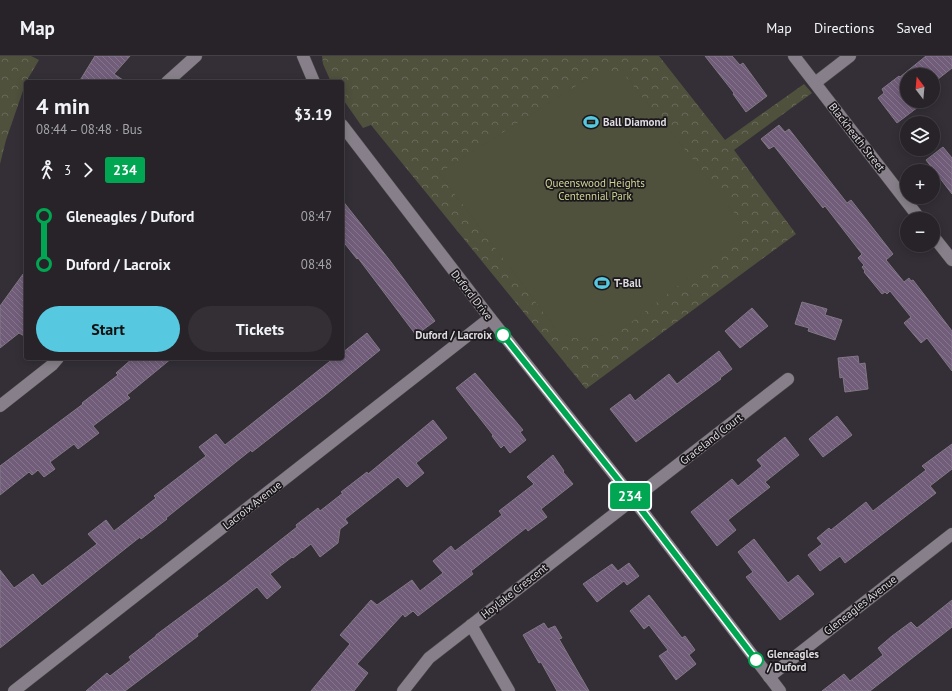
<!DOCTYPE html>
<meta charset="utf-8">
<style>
:root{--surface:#272329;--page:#332f35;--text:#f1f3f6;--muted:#a4a4a8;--line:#434046;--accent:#56c9e1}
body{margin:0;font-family:"PT Sans",sans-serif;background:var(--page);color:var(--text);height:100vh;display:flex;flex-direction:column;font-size:15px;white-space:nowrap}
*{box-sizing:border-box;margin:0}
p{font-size:13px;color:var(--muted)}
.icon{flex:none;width:22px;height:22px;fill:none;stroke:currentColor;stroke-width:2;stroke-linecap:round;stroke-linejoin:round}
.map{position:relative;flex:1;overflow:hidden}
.panel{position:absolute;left:24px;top:24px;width:320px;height:280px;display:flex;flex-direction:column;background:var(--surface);border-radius:4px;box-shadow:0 2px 10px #0003,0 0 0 1px var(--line)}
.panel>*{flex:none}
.badge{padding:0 8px;border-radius:3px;font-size:14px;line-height:26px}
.needle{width:26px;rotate:344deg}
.fabs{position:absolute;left:900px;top:12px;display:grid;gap:8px}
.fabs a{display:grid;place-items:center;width:40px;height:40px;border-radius:50%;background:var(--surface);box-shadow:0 2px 10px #0003,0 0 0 1px var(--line);font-size:20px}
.map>.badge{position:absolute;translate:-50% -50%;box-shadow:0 0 0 2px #fff}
.legs{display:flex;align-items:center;gap:6px;height:44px;padding:0 12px;font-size:13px}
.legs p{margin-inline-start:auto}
.headline{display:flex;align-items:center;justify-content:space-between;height:68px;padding:0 12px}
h1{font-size:22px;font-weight:700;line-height:30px}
.button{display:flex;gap:8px;margin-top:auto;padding:8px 12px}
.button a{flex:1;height:46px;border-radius:24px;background:var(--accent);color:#111;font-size:16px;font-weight:700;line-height:46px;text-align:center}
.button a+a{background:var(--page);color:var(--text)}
ul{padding:0 12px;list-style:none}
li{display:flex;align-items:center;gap:14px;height:48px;font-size:15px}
li i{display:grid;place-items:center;width:6px;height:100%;margin:0 5px;background:currentColor}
li i::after{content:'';width:10px;height:10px;margin:-5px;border:3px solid;border-radius:50%;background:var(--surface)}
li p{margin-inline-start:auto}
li:first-child i{background:linear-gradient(#0000 50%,currentColor 0)}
li:last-child i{background:linear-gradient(currentColor 50%,#0000 0)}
header{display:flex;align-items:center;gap:24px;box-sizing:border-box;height:56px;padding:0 20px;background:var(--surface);border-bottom:1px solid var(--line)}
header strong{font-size:19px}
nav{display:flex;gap:22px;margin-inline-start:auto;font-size:14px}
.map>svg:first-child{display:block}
.park{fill:url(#park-crowns)}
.garden{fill:#4f513c}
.building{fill:url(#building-back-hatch);stroke:#807983}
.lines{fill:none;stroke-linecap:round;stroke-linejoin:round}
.minor-casing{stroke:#4f4a50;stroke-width:13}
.tertiary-casing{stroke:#4f4a50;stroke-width:13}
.minor{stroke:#87808a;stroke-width:12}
.tertiary{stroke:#87808a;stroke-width:12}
.line-1-casing{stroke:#fff;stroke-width:9}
.line-1{stroke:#00a651;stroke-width:6}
.stop-1-dot{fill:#fff;stroke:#00a651;stroke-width:2}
.labels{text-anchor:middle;stroke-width:3.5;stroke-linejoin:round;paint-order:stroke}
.poi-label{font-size:11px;font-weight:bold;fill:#dfdbe0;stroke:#1b181c;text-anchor:start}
.street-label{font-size:11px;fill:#dfdbe0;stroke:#1b181c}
.park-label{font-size:11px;fill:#d1d495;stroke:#1b181c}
.stop-label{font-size:11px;font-weight:bold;fill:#dfdbe0;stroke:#1b181c;text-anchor:end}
</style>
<header>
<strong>Map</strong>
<nav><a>Map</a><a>Directions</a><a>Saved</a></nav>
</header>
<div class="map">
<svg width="952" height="635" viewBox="0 0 952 635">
<defs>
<pattern id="park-crowns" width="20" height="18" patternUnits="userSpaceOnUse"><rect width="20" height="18" fill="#4f513c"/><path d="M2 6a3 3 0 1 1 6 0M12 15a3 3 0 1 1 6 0" fill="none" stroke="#686958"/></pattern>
<pattern id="building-back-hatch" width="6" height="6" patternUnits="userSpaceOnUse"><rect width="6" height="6" fill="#715d7a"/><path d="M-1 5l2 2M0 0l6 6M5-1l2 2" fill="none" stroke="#85748d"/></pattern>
</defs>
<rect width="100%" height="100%" fill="#342f37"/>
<!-- park -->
<path class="park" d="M0 0H31L39 4 26 26 6 84 0 108Z
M322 0H659L725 84 804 28 812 37 734 94 796 178 586 333 371 69 363 72 342 42V26H331L323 8Z"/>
<!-- garden -->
<path class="garden" d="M598 16H622L720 137 742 168 739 182 624 272 587 284 570 281 556 273 439 117Z"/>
<!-- building -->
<path class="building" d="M95 0H130L114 18 126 26H79Z
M705 0H732L740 9 743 7 767 40 746 56 733 38 734 37Z
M926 0H952V12L933 27V19H907V45H926L897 67 878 42 884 37 882 33 899 20 900 21Z
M779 69 785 76 789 73 847 147 851 144 893 198 886 204 904 226 909 222 911 225 913 224 952 275V315L927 282 921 287 904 267 911 261 890 235 887 238 885 236 882 238 864 216 865 215 862 211 864 209 858 202 862 198 825 150 823 152 774 90 769 93 761 83Z
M943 91 952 102V138L926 104Z
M342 144 391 206 435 265 416 279 358 202 357 203 342 184Z
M26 214V281L19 277 0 292V250Z
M802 246 827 253 825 259 842 264 835 284 808 275 809 272 795 268Z
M752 252 768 270 740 292 725 275Z
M367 277 380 294 325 339 252 396 251 394 166 462 167 463 141 483 140 481 0 592V514L14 532 33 518 42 530 97 488 88 478 106 464 114 475 156 442 154 440 206 400 199 391 216 378 225 389 334 302H342V297Z
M719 295 732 313 720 322 721 323 636 386 610 353 630 338 635 345 669 318 677 328Z
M858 300 859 308 865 307 868 333 845 336 843 321 840 322 838 302Z
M133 302H172L127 339 130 342 93 370 99 377 78 393 74 388 50 406 55 413 44 421 38 414 32 419 29 416 0 439V410L83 348 82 347 118 319 116 317Z
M475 317 523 374 520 376 526 384 510 397 504 389 501 392 492 380 493 379 456 332Z
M837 360 852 379 823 401 809 383Z
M433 364 447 382 416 407 424 417 407 431 398 421 345 463 348 467 340 473 338 487 320 501 311 488 293 502 292 501 270 518 281 531 267 543 257 531 197 578 198 580 125 635H86L107 617 110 620 131 604 129 601 156 580V579L226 527 297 471 296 469 318 452 320 455 343 437 341 436 367 416 368 418Z
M785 381 799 399 765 426 770 431 728 464 736 474 717 490 691 456 732 423 738 430 762 410 757 404Z
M952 388V413L930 430 936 437 845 507 840 500 820 515 808 499 822 488 817 482 829 472 831 474 866 446 873 455 926 414 922 410Z
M553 399 564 415 563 416 573 428 541 453 547 461 528 475 526 472 471 515 473 518 418 560 413 555 405 561 403 558 357 608 368 617 354 635H311L350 588 340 579 371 544 377 549 412 524 420 535 443 517 433 505 451 490 455 495 502 459 499 455 534 428 527 421Z
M754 483 788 527 798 519 814 538 780 564 746 521 753 516 738 496Z
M629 507 639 520 627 529 624 525 597 546 583 528 612 508 618 515Z
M649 539 682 582 685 580 695 594 689 599 696 608 676 624 659 600 668 594 649 569 644 573 630 555Z
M952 544V571L870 635H822L844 618 850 625 883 599 878 592 892 580 911 566 917 572Z
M544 567 548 573 555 570 562 582 559 583 589 635H557L541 606 539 607 523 579Z"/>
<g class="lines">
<!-- minor casing -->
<g class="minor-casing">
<path id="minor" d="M794 0 920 163
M167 26 196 0
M815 27 850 0
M933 180 952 204
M0 350 52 309 58 302
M471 569 509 635
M769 621 952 478
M14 635 490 262
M403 635 429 602 788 323"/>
</g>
<!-- tertiary casing -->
<g class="tertiary-casing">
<path id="tertiary" d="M303 0 314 26
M342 69 490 262 620 426 780 635"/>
</g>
<!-- minor -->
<use href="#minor" class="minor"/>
<!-- tertiary -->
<use href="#tertiary" class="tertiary"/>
</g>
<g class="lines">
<!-- line-1 casing -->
<g class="line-1-casing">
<path id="line-1" d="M503 279 620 426 756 604"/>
</g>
<!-- line-1 -->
<use href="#line-1" class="line-1"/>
</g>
<!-- icons -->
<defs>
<g id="stadium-bare" transform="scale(1.2)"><path d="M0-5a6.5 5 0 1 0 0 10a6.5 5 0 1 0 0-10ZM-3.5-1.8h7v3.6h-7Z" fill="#56c9e1" stroke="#1b181c" stroke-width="2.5" paint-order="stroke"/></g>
</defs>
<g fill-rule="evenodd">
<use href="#stadium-bare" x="591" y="66"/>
<use href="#stadium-bare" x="602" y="227"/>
</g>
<!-- markers -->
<g class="stop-1-dot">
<circle cx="503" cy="279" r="7"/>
<circle cx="756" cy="604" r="7"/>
</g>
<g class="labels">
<!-- poi labels -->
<g class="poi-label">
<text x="603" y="70">Ball Diamond</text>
<text x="614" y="231">T-Ball</text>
</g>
<!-- street labels -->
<g class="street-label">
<text transform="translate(857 81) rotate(52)" y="4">Blackheath Street</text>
<text transform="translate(472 239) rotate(52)" y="4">Duford Drive</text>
<text transform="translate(711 383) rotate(-38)" y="4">Graceland Court</text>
<text transform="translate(252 449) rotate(-38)" y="4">Lacroix Avenue</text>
<text transform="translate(514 535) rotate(-38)" y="4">Hoylake Crescent</text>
<text transform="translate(860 549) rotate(-38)" y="4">Gleneagles Avenue</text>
</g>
<!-- park labels -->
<g class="park-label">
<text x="595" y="131">Queenswood Heights<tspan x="595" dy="13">Centennial Park</tspan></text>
</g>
<!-- stop labels -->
<g class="stop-label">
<text x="492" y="283">Duford / Lacroix</text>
<text x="767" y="602" text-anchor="start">Gleneagles<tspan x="767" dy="13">/ Duford</tspan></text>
</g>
</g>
</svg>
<div class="fabs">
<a><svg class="needle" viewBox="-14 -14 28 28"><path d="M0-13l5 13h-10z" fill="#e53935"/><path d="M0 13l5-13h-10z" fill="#a4a4a8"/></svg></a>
<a><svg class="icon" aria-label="layers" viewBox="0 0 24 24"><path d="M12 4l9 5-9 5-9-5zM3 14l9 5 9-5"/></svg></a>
<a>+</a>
<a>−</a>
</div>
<b class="badge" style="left:630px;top:440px;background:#00a651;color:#fff">234</b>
<section class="panel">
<div class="headline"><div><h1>4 min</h1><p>08:44 – 08:48 · Bus</p></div><b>$3.19</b></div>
<div class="legs"><svg class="icon" aria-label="walk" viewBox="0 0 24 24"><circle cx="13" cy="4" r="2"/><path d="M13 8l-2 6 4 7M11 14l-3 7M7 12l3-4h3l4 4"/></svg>3<svg class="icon" aria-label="forward" viewBox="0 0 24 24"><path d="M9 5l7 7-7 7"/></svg><b class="badge" style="background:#00a651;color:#fff">234</b></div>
<ul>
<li><i style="color:#00a651"></i><b>Gleneagles / Duford</b><p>08:47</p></li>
<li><i style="color:#00a651"></i><b>Duford / Lacroix</b><p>08:48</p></li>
</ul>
<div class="button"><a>Start</a><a>Tickets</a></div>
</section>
</div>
